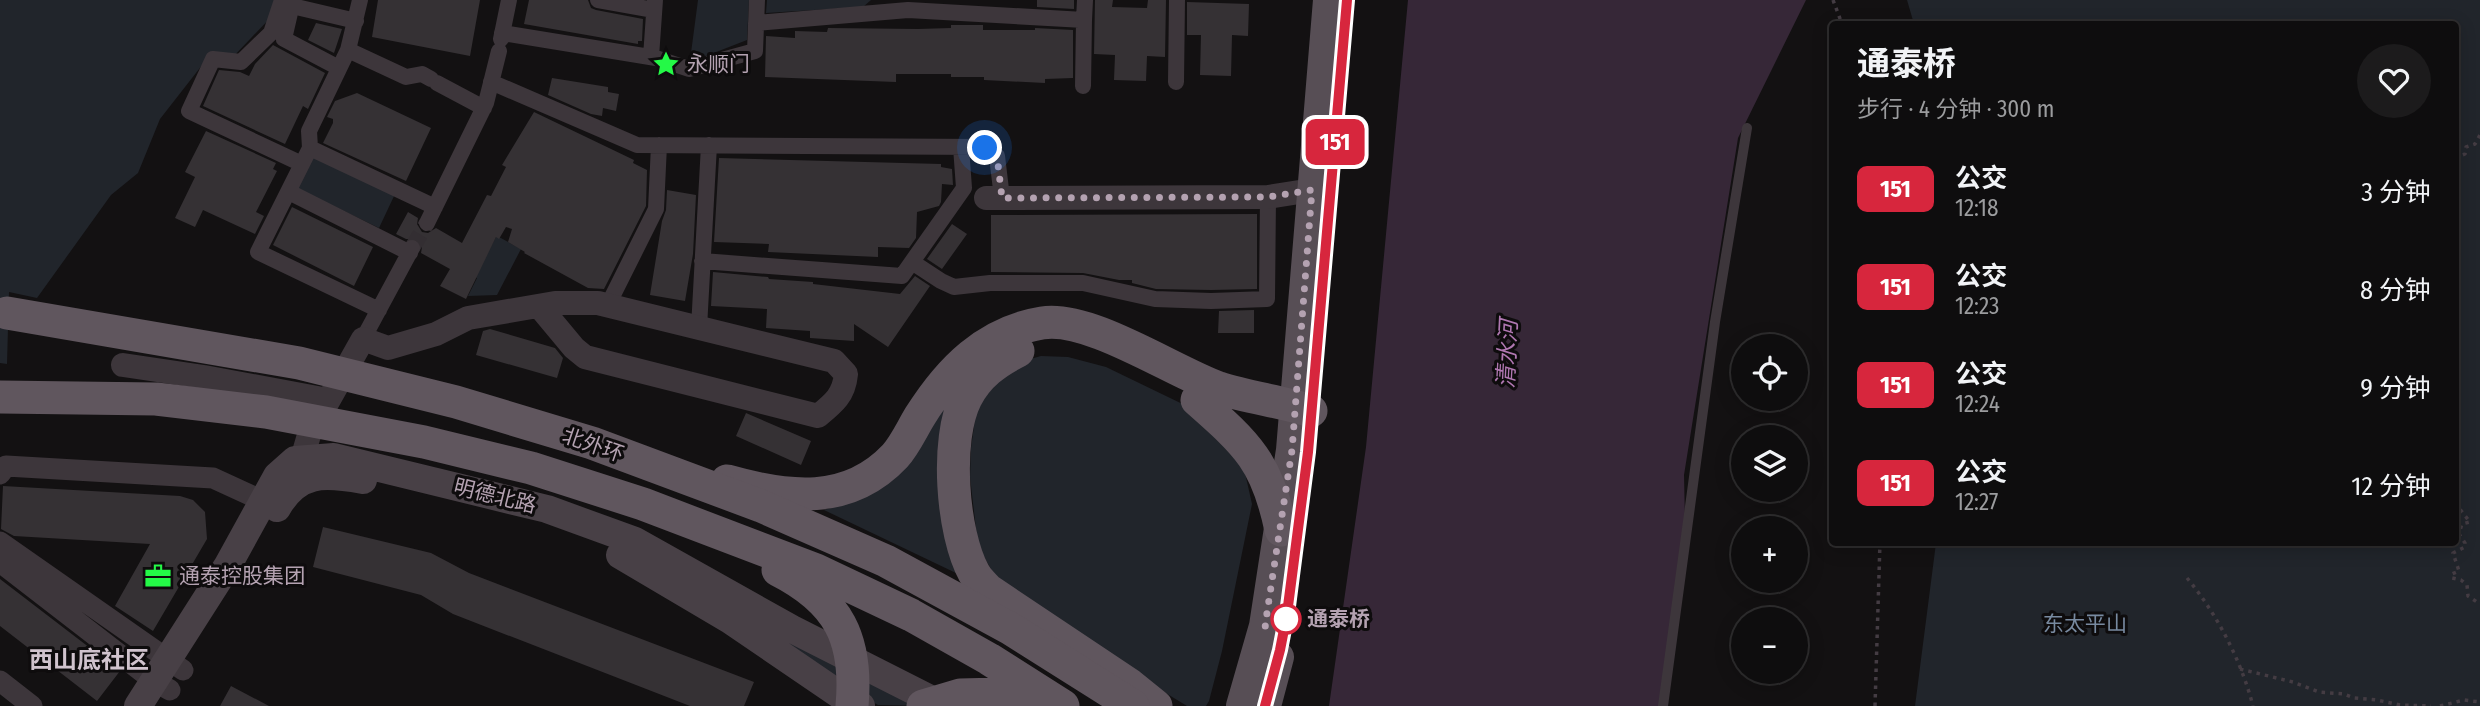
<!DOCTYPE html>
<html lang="zh">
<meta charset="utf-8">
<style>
:root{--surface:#0e0d0e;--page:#1c1b1c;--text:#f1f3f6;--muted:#9b9c9e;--line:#2e2d2e}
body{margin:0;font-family:"Fira Sans Condensed","Noto Sans SC",sans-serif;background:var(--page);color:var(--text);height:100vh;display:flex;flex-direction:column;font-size:26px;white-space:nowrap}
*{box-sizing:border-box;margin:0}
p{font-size:23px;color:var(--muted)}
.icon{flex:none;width:38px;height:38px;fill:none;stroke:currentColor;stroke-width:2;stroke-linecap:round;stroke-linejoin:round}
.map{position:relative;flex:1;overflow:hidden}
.side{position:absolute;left:1829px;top:21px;width:630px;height:525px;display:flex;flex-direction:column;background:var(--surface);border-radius:7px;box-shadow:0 4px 18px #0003,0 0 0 2px var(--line)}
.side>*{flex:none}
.badge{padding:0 14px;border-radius:10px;font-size:24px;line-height:46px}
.tools{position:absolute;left:1731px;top:334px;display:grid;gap:14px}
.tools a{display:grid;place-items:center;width:77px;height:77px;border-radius:50%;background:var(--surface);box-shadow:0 4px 18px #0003,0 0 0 2px var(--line);font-size:35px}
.you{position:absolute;width:35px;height:35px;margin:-18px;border:5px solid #fff;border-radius:50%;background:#1a73e8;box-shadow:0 0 0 10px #1a73e833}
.map>.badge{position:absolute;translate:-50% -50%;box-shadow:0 0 0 4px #fff}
.round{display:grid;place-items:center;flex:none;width:74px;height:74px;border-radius:37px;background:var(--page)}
.head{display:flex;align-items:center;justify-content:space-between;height:119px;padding:0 28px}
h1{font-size:33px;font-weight:700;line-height:52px}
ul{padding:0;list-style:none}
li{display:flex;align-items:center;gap:21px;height:98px;padding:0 28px}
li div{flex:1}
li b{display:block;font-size:26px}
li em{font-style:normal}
li .badge{min-width:77px;font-weight:700;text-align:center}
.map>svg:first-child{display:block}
.green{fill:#21252b}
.water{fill:#362737}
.building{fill:#353134}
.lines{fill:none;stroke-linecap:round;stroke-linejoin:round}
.pedestrian-tunnel{stroke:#332e32;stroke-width:16;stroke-dasharray:16 8;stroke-linecap:butt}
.path{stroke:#443c43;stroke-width:3.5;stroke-dasharray:3.5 5;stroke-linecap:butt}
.service{stroke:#3d363b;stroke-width:10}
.pedestrian{stroke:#3d363b;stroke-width:16}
.minor{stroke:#3d363b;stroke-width:21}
.tertiary{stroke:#3d363b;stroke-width:24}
.secondary{stroke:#484046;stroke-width:28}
.primary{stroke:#574e55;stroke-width:32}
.trunk{stroke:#60565e;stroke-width:33}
.trunk-bridge{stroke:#60565e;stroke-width:33}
.line-casing{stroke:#fff;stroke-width:16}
.line{stroke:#d7263d;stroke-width:10}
.walk{stroke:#b4a2b1;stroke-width:7;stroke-dasharray:0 12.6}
.stop-dot{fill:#fff;stroke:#d7263d;stroke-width:3.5}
.labels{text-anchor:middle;stroke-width:6;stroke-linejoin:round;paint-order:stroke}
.poi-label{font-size:21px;fill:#b4a2b1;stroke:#0e0c0d;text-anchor:start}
.street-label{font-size:21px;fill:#b4a2b1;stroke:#0e0c0d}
.stop-label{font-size:21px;font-weight:bold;fill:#b4a2b1;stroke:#0e0c0d;text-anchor:start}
.park-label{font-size:21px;fill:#788aa0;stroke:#0e0c0d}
.water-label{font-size:23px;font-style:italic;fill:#b077b1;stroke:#0e0c0d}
.quarter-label{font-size:24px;font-weight:bold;fill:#d0c3cd;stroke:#0e0c0d}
</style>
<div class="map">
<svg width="2480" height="706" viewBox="0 0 2480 706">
<rect width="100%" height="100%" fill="#131112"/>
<!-- green -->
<path class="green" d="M0 0H278L274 14 232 58 210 55 160 119 138 173 111 195 37 298 9 292 7 364 0 363Z
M698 0H749L747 40 706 56 691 53Z
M767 0H871L863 7 766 13Z
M1907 0H2480V706H1915L1936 543 2455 542V24H1914Z
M313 154 395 194 379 228 296 188Z
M496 237H499L521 249 497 295 468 296 477 278 475 277Z
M1041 356 1068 357 1106 367 1197 411 1243 464 1252 504 1222 651 1209 701 1206 706H1187L1146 681 996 578 978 546 970 477 971 448 977 405 1016 363Z
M957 384 958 574 824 510 859 499Z
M747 613 925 706 878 705 829 678Z"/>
<!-- water -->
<path class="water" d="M1408 0H1806L1738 138 1684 475 1685 521 1659 706H1329L1366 447Z"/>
<!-- building -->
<path class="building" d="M378 0H480L470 56 372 37Z
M529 0H588L591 8 596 10 643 19 642 41H638V44L524 24Z
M1037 0H1074V9L1037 7Z
M1095 0H1113L1112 7 1147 8 1148 0H1166L1165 57 1147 56 1146 81 1114 80 1115 55 1094 54Z
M1187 2 1249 4 1248 36 1232 35 1231 76 1200 75 1201 35H1187Z
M316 23 342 29 334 53 308 40Z
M951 25H983V30H1035V28L1073 30V78L1045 79V83L984 80V77H951V74H896V82L765 77 766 36 795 38V31L827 32 828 28 918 29 951 28Z
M273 45 325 73 308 109 303 106 285 144 203 106 219 70 240 72 249 76 255 64Z
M552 78 608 87V92L619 94 616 111 603 108 602 116 591 114 548 95Z
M357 93 431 128 406 181 323 143 333 123V119L327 117 335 101Z
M534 112 634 160 633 163 647 170 646 206 604 289 588 288 524 253 525 252 508 242 512 229 506 227 499 239 496 237 466 299 440 286 450 269 421 253 422 247 418 239H406L396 234 408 212 418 218 417 224 422 232 428 233 436 228 462 243 487 195 491 196 506 167 502 165Z
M206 131 276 163 273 169 277 171 256 212 264 216 255 234 203 210 195 227 175 218 195 177 185 172Z
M719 158 941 164V167L952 169 953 185 942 184 941 202 939 206 917 212 916 238 909 248 878 247V257L768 252 769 244 714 242Z
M667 190 696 195 693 254 685 301 650 295 662 221 666 210Z
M292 207 373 247 354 286 273 245Z
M1257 214V289L1211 290 1156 289 1132 283V280H1119L1083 273 991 272V215Z
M952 224 967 234 942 269 927 259Z
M713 272 768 277 769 279 813 282V284L900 294 915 276 930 286 888 347 854 324V341L810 338V331L766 328 767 309 711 306Z
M1254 310V333H1218L1219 311Z
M490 329 555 348 563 358 557 378 476 355 483 331Z
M746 413 811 441 801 465 736 436Z
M3 486 180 496 193 500 205 512 207 539 153 631 115 606 150 544 14 536 1 529Z
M323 527 431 553 469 573 754 682 744 706H690L453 614 421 595 313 567Z
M0 579 120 671 97 701 0 626Z
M231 686 269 706H220Z"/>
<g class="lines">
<!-- pedestrian-tunnel -->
<path class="pedestrian-tunnel" d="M412 248 427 223"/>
<!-- path -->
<path class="path" d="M1833 0 1842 24
M2455 158 2465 154 2466 147 2475 144 2480 135
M2455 486V487
M2455 503 2470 522 2462 524 2459 534 2465 543V547L2453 553 2459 571 2452 574V578L2461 580 2467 585 2468 596 2480 604
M2187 578C2217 614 2241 660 2253 706
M2240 669 2293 682 2319 692 2344 694 2354 698 2377 700 2400 705 2431 706
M1875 706 1880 542
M2440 706 2464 700 2480 702"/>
<!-- service -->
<path class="service" d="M1663 706 1715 322 1747 128"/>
<!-- pedestrian -->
<path class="pedestrian" d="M282 0 271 33 241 62 213 59 189 111 302 164
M293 0 284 39 339 68
M598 0 654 10
M292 6 356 21
M1084 20 1085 0
M756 23 908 10 1084 20 1083 86
M502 33 656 58 689 69 755 51 757 0
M501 39 509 0
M348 50 360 0
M651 57 655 0
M491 82 637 145 985 147 997 156 1002 198
M1176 82 1177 0
M437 83 484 108
M310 148 309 131 348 50 406 77 422 74 431 79
M289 192 410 253
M427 223 486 103 499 51
M702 261 902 276 964 188 961 147
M912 262 941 281 954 287 990 283H1083L1155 299 1211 301 1267 299 1268 197
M608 305 656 209 659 145
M379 310 258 252 310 148 435 207
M699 328 709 145
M363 339 412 248"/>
<!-- minor -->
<path class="minor" d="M0 474 6 466 213 478 276 507
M0 542 183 670
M0 562 154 681 170 690
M0 681 32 706"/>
<!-- tertiary -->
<path class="tertiary" d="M986 198 1268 197 1312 190
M123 365 204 377 328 400
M302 459 309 435 363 339 388 348 436 334 468 318 555 303H598L834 361 846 374C844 395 834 403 818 416L585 357 574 348 539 306"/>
<!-- secondary -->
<path class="secondary" d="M277 508C298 471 324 473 363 480
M620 555 730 620 843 697 861 706
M138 706 228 565 277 476 295 460 334 457 547 509 635 541 792 629 944 706"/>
<!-- primary -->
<path class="primary" d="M1242 706 1265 626 1292 450 1329 0
M1265 706 1278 657"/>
<!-- trunk -->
<path class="trunk" d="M1018 351C996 362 978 375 966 398 945 439 952 533 974 573 977 579 983 585 988 590L1130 685 1156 706
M1197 400C1248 445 1267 462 1281 530
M727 481C787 498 848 506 895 456 905 445 912 429 920 416 949 370 986 332 1042 323 1089 315 1172 371 1219 388 1249 398 1281 401 1311 411"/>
<!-- trunk-bridge -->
<path class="trunk-bridge" d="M7 313 299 363 456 402 592 443 761 506 886 561 1011 629 1133 706
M0 397 156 399 266 412 424 442 531 468 643 504 816 570 911 615 989 659 1063 706
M778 570C839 601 858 639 852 706
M923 706 960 695 999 694 1044 705"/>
</g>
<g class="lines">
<!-- line casing -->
<g class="line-casing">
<path id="line" d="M1265 706 1280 650 1287 614 1308 452 1347 0"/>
</g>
<!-- line -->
<use href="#line" class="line"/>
<!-- walk -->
<path class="walk" d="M985 148 997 156 1002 198 1268 197 1312 190 1292 450 1265 626 1286 619"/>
</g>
<!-- icons -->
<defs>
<g id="sight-bare" transform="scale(2.1)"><path d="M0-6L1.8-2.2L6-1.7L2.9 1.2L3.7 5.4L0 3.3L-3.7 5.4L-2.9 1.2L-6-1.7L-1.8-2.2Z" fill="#24f947" stroke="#0e0c0d" stroke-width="2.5" paint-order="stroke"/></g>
<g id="office-bare" transform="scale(2.1)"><path d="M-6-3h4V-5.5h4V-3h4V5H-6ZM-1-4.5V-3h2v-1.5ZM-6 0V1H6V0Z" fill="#24f947" stroke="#0e0c0d" stroke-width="2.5" paint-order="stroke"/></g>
</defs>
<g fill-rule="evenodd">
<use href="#sight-bare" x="666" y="64"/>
<use href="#office-bare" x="158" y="576"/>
</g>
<!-- markers -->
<circle class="stop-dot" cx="1286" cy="619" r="14"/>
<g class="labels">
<!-- poi labels -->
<g class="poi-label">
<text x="687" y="71">永顺门</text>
<text x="179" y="583">通泰控股集团</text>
</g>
<!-- street labels -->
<g class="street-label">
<text transform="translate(593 445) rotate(19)" y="7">北外环</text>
<text transform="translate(495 496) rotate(14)" y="7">明德北路</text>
</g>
<!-- stop labels -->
<g class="stop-label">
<text x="1307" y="626">通泰桥</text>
</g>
<!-- park labels -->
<g class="park-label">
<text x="2085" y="631">东太平山</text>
</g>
<!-- water labels -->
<g class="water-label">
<text transform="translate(1507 354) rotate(-87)" y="8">清水河</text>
</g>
<!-- quarter labels -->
<g class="quarter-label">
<text x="89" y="668">西山底社区</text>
</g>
</g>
</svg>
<div class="tools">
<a><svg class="icon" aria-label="locate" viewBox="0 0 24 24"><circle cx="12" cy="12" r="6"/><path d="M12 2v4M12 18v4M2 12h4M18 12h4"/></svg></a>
<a><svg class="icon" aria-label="layers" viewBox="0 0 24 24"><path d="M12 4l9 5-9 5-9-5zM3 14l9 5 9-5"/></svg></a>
<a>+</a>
<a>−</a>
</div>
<div class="you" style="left:985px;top:148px"></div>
<b class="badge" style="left:1335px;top:142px;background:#d7263d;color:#fff">151</b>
<section class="side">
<div class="head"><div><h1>通泰桥</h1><p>步行 · 4 分钟 · 300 m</p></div><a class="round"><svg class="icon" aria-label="heart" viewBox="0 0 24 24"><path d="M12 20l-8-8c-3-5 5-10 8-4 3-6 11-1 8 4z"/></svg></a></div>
<ul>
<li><span class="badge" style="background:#d7263d;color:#fff">151</span><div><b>公交</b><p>12:18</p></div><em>3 分钟</em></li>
<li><span class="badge" style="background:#d7263d;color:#fff">151</span><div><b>公交</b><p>12:23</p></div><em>8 分钟</em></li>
<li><span class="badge" style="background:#d7263d;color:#fff">151</span><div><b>公交</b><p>12:24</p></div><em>9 分钟</em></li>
<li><span class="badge" style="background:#d7263d;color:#fff">151</span><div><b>公交</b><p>12:27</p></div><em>12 分钟</em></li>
</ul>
</section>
</div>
